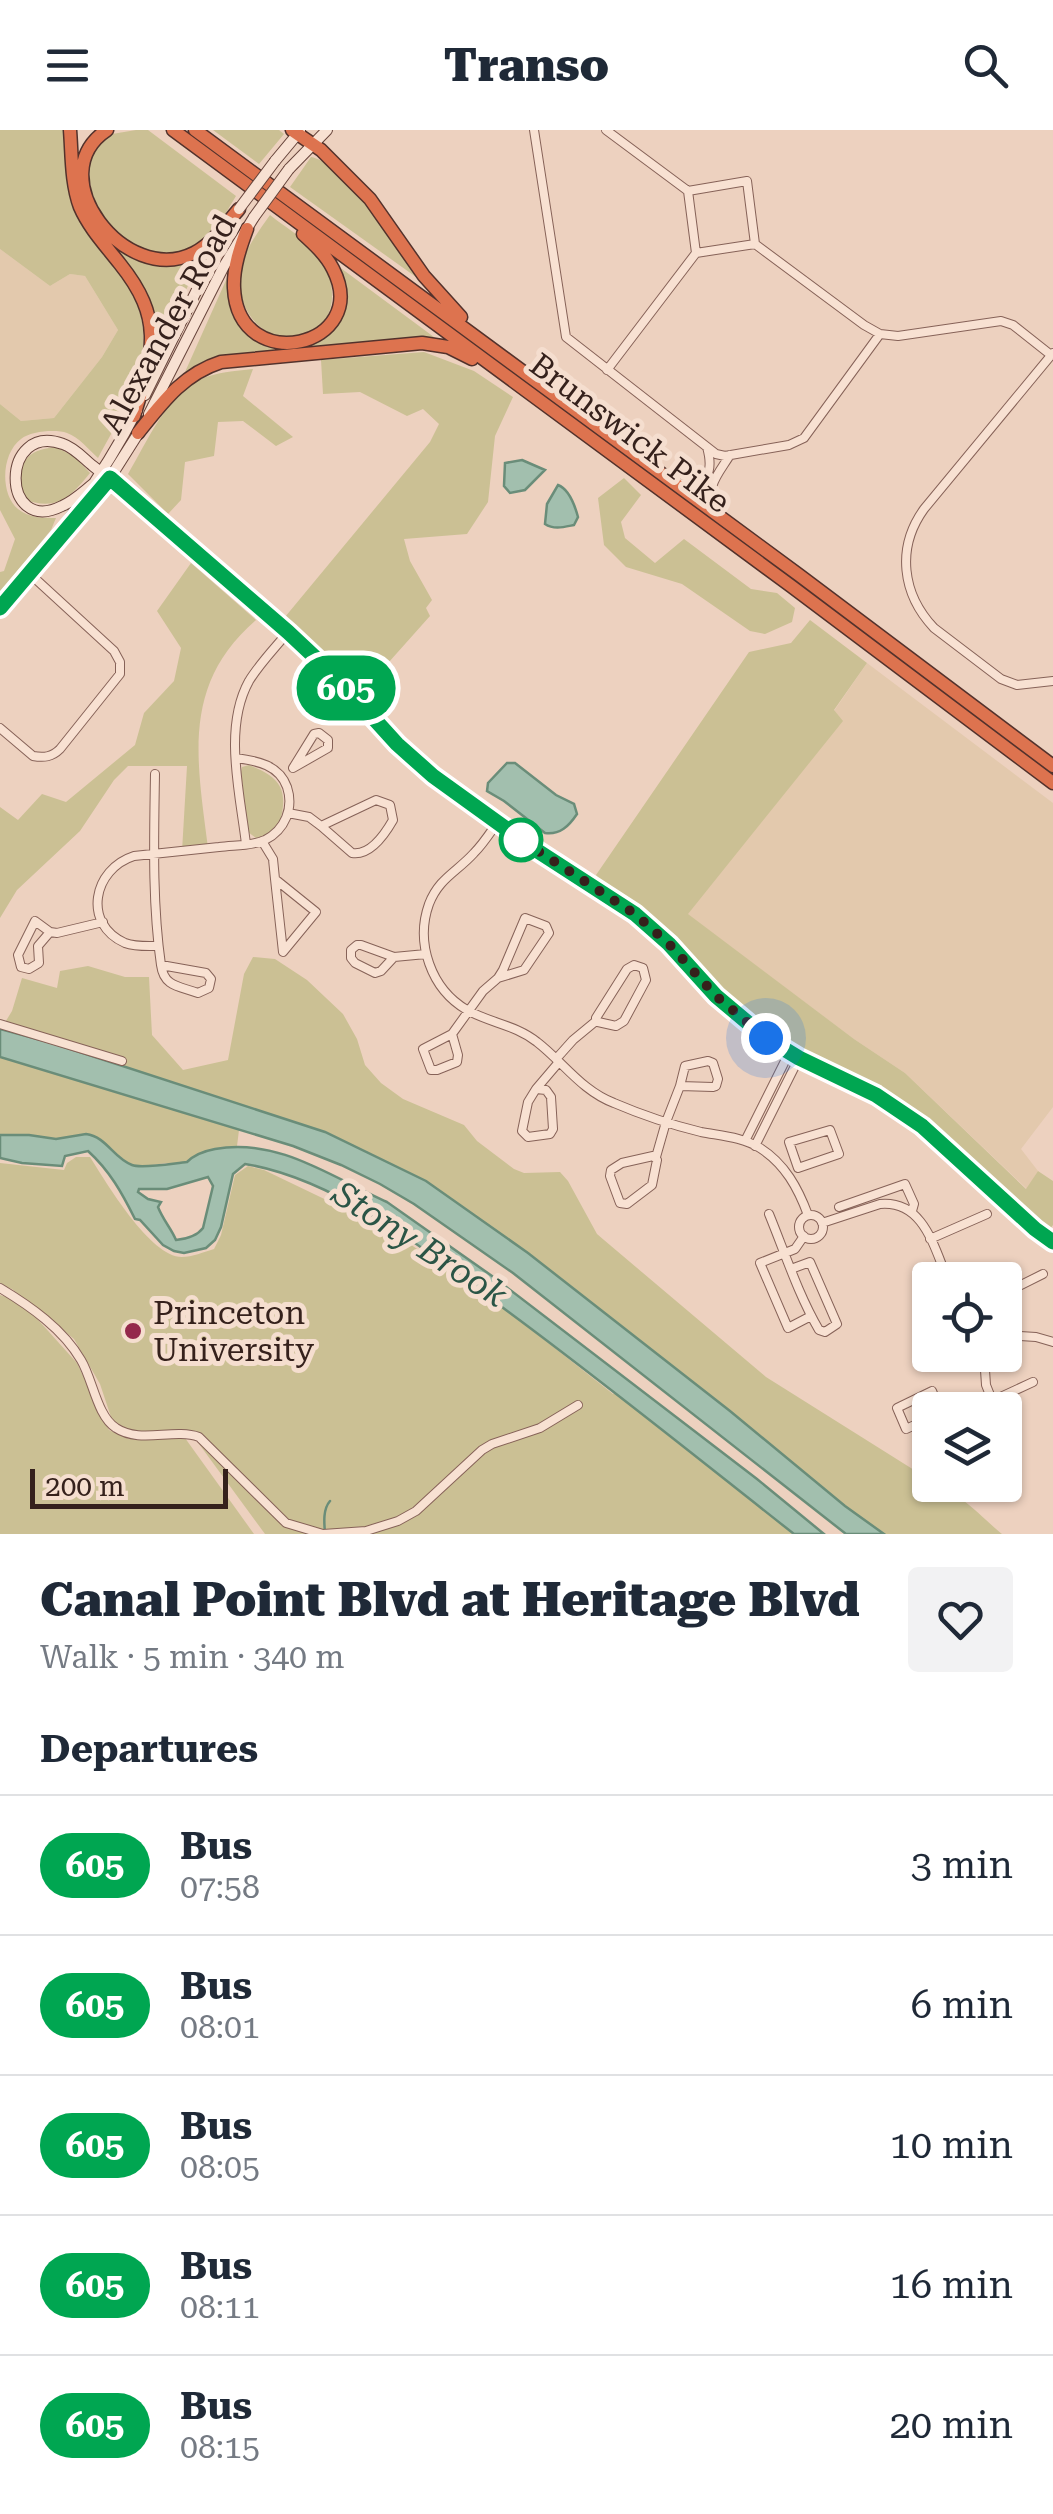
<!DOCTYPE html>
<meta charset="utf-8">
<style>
:root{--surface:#fff;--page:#f2f2f3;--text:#1f2937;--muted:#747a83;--line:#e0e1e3}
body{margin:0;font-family:"Roboto Serif",serif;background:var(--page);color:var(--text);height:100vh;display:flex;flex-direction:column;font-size:38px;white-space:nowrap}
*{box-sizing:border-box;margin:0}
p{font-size:32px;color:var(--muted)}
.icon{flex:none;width:55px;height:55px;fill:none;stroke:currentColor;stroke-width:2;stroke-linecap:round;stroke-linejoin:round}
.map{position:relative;height:1404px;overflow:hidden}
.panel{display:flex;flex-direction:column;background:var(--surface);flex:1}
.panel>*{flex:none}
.badge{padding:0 20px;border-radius:32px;font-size:35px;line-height:65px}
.buttons{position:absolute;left:912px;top:1132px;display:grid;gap:20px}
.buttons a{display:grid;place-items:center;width:110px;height:110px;border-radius:10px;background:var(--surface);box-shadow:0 2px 8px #0004;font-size:50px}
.scale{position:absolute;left:30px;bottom:25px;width:198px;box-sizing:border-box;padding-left:10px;border:5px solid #35211c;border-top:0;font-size:28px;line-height:35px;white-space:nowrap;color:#35211c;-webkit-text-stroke:8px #f5decf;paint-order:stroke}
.you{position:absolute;width:50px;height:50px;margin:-25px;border:8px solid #fff;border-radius:50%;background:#1a73e8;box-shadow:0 0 0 15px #1a73e833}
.map>.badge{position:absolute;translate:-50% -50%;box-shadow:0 0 0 5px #fff}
h2{padding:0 40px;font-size:38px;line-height:90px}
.round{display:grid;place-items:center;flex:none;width:105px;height:105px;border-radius:10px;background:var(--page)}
.head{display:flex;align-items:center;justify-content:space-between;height:170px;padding:0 40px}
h1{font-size:48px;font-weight:800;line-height:75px}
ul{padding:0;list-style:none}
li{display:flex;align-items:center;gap:30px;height:140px;padding:0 40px;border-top:2px solid var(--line)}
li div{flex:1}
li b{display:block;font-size:38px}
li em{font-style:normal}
li .badge{min-width:110px;font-weight:700;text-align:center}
header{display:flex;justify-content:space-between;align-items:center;height:130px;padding:0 40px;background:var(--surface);font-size:45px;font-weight:800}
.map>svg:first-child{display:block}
.farmland{fill:#e3c9ad}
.green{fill:#cbc094}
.water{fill:#a2bfae;stroke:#6a8d79;stroke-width:2.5;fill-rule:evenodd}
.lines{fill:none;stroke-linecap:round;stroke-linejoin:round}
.stream{stroke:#6a8d79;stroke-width:2.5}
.street-casing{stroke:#866258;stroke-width:10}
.secondary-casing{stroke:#67443b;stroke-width:12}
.highway-casing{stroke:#53322c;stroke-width:15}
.street{stroke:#f8e1d2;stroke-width:8}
.secondary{stroke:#f8e1d2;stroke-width:10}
.highway{stroke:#dd734f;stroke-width:12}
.secondary-bridge-casing{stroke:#67443b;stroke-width:12;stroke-linecap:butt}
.secondary-bridge{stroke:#f8e1d2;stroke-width:10}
.line-casing{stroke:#fff;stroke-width:22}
.line{stroke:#00a651;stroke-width:15}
.walk{stroke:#35211c;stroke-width:10;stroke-dasharray:0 18}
.stop-dot{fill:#fff;stroke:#00a651;stroke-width:5}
.poi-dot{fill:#94284b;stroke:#f5decf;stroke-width:4}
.labels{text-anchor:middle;stroke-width:10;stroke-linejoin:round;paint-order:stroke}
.street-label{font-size:32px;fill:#35211c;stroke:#f5decf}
.poi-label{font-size:32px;fill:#35211c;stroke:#f5decf;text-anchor:start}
.water-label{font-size:35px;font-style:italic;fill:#2b5546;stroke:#f5decf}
</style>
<header><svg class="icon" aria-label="menu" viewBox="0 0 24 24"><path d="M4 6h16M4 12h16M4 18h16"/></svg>Transo<svg class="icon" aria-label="search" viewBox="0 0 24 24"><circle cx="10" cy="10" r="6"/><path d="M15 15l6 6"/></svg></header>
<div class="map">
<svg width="1053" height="1404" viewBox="0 0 1053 1404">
<rect width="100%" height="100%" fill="#edd1bf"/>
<!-- farmland -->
<path class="farmland" d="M0 119 50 156 70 144 85 146 118 200 102 227 54 288 21 291 0 274Z
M867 533 1053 673V977L1021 1019 1038 1041 1027 1059 905 943 854 909 687 784 842 591 834 581Z"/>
<!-- green -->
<path class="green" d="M0 0H64C67 24 66 55 75 77 87 107 110 128 127 154 166 216 128 273 98 328 89 320 79 307 67 303 56 299 31 301 21 309 1 324 0 364 18 379 29 388 43 388 56 388L51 400 0 462V442L4 441 15 409 0 380V274L21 291 54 288 102 227 118 200 85 146 70 144 50 156 0 119Z
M136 0H148L236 66C224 86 213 108 191 118 149 138 99 100 91 58 89 49 90 37 89 27L106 5Z
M213 0H279L284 4 259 34Z
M311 27C345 33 402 122 423 152L290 57Z
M270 85C283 96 308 110 318 124 338 151 340 196 302 205 300 205 289 208 287 208 247 204 230 158 245 125 251 111 261 98 270 85Z
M112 115 165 134 201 128 156 224 147 166Z
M338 136 438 210 424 207 308 217 338 191Z
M227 148C233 198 240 198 281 220 244 223 219 224 185 242Z
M424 222 474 241 513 267 495 306 488 372 467 404 404 409 410 431 432 470 426 478 430 486 364 560 285 487 430 312 439 294 423 279 407 286 360 262 323 264 321 230Z
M253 239 243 266 293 307 276 316 243 291 218 292 214 326 185 332 181 370 168 384 128 344C147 312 165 268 199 250 216 242 235 241 253 239Z
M56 317 75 327 90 343C69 369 57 381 22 369L15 348C25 326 31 320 56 317Z
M624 348 641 365 621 392 625 408 655 433 684 409 751 459 777 463 795 478 792 492 765 504 750 501 682 454 626 437 604 415 598 368Z
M191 433 256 490C181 555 197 630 208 718L182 721 187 636H128L114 650 80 701 17 760 0 788V677L18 690 42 664 66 672 135 615 144 583 174 551 181 518 157 481Z
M810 490 867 533 834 580 843 591 688 784 854 909 905 943 1026 1059 1038 1041 1053 1051V1095L1050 1099 1008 1064 956 1015 904 976 828 931 766 902 734 877 671 803 601 752 596 745 749 522 791 513Z
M249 635C282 648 289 660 279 696L265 706 256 708 248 702 241 642 242 637Z
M253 827 275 829 307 850 343 884 357 909 365 935 381 953 403 969 464 995 477 1011 514 1039 524 1043 560 1042 568 1051 597 1104 604 1110 766 1247 930 1350V1355C956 1357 982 1388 1002 1404H884L845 1376 730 1281 528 1123 426 1051 325 1002 52 913 1 899 12 881 22 848 57 858 60 841 88 836 125 847H149L152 905 183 940 228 930 244 844Z
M0 927 239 1000 237 1016 220 1018 176 1035 166 1033 138 1037 128 1034 86 1004 56 1009 28 1005H0Z
M76 1027H90C106 1052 150 1127 182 1127 192 1127 204 1122 214 1119L221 1105 235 1045 248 1036 264 1040 391 1101 513 1185 613 1264 617 1261 809 1404H265L191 1303 169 1300 132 1302 112 1290 100 1254 74 1209 12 1159 0 1155V1033L64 1040 67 1033Z
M0 1165 22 1172 77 1233 109 1300 129 1309 185 1308 254 1404H0Z"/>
<!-- water -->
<path class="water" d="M522 330 545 340 525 360 510 363 504 356 505 333Z
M558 355C569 359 575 376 578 387L574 395C564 397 554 400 545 394L547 374Z
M507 633H515L556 665 574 674 577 684C569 696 560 705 545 703L504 671 487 661 488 653Z
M0 899 52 913 325 1002 426 1051 528 1123 730 1281 845 1376 884 1404H846L513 1143 414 1074 380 1054 341 1035 293 1016 0 927Z
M86 1004C107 1007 113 1028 132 1035 142 1039 175 1033 187 1032 194 1025 204 1021 215 1019 278 1007 333 1048 387 1072L492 1146 757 1349 824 1404H794C700 1330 606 1254 510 1183 435 1127 339 1049 245 1034L233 1044 221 1097 215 1110 206 1118 184 1123 174 1121 163 1115 140 1090 135 1089C122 1063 110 1041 88 1021L65 1026 62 1036 22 1033 0 1028V1005H29L56 1009ZM208 1047 213 1056 203 1098C197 1106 186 1109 176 1110 171 1098 163 1090 158 1077L161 1072 148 1069 138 1062 139 1059H167Z"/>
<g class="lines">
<!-- stream -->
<path class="stream" d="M325 1403C324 1392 323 1379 330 1371"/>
<!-- street casing -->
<g class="street-casing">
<path id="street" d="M534 0 566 207 716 324 725 326 789 315 804 308 880 204
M606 0 688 61 696 123 755 114
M688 61 747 51 755 114
M755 114 864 195 880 204 898 206 1001 191 1013 195 1051 225
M1053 223 924 379C896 418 902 464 934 498L1001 549 1017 555 1053 551
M607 240 696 123
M679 353C708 355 714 343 707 317
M714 380C706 355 717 346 730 325
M0 598 33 626C44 628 52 627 60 619L120 544V532L114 521 29 443
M319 603 328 610V618L293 638 314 604Z
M155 644C154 708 152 772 161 835
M376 670 390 675 393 690C385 704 370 726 352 723L321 696Z
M288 683 309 687 321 696
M497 693C490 703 483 714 474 723 457 742 439 748 429 774 415 813 431 859 467 880 490 893 516 895 537 912 563 932 582 961 614 973 642 985 672 995 701 1002 722 1006 742 1007 760 1018 785 1034 798 1058 808 1085
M262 711 273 729 275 749
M246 714C240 663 223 598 249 551 260 533 275 518 288 502
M275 749 316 782 283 822Z
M525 788 546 796 549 803 524 840 498 848 503 840Z
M35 791 50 802 38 816 39 833 29 839 21 837 18 825Z
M50 802 57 803 103 792
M357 815H361L394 827 381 841 375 843 355 833 351 828V820Z
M158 816C147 816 136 817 125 813 82 794 93 739 134 726 162 723 191 720 219 717 234 715 252 716 265 710 285 700 294 678 287 657 279 635 258 631 236 628
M394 827 426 824
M161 835 206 843 211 849 209 858 198 863C179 856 164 857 161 835Z
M634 835 643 838 646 850 624 891 616 896 598 892 596 888 627 839Z
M0 894 122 931
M452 904 458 925 457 932 437 940H431L423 919Z
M452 904 483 861 498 848
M556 929 573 910 596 891
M708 931 713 933 718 949 716 956 713 957 680 956 685 936Z
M536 959 546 960 551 967 553 999 550 1004 528 1007 522 1001 528 972Z
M536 959 559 932
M830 1000 839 1024 798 1038 789 1012Z
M745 1011 789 923
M755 1016 799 928
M653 1026 657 1030 652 1055 627 1074 620 1073 610 1046 611 1040 622 1033Z
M656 1027 666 992 680 956
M839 1077 905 1054 914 1074 912 1081
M769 1084C785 1123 798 1164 819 1200L825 1202 837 1194 810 1132 791 1139
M799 1097a12 12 0 1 1 24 0a12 12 0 1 1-24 0Z
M822 1093 880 1074C924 1070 934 1118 948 1150
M804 1106 795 1119 760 1133 788 1198 811 1186
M930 1109 987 1084
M970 1150 969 1147 986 1138 992 1150
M930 1152 919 1157 930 1179
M0 1158C30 1176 63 1199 81 1230 93 1250 97 1286 116 1298 140 1314 173 1298 199 1307L286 1393 323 1404 366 1401 398 1391 416 1381 482 1320 492 1314 540 1298 578 1275
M1005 1163 1043 1144
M1005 1205 1036 1207 1053 1212
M984 1225 986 1255 996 1280
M992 1271 1033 1252
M930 1288 906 1299 897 1278 932 1261 940 1280"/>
</g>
<!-- secondary casing -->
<g class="secondary-casing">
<path id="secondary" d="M275 31 300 1
M289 39 327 0
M145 265 226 101
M149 284 224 136 254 87
M93 354C83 362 74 371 62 376 0 407 0 291 63 314 75 318 84 329 93 336 121 358 148 381 175 404 222 446 272 485 317 529 357 567 390 613 434 647 474 677 515 707 558 734 588 754 619 770 646 792 683 823 709 865 747 895 791 930 845 946 892 975 942 1006 992 1059 1035 1099L1053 1112
M72 395 110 348 141 299
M0 478C51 416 100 352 137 280"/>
</g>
<!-- highway casing -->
<g class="highway-casing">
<path id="highway" d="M70 0C72 25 71 53 80 77 89 98 106 116 120 134 165 190 153 223 134 286
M107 0C39 45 125 158 194 123 213 113 226 94 239 79
M173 0 791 456 1053 653
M195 0 799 445 1053 636
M292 0 321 20 370 69 424 146 461 187
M247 99C240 118 233 138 234 158 238 248 373 217 333 139 326 125 314 114 303 104
M138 303C162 273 183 244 221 232L422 213 448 217 472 229"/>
</g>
<!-- street -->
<use href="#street" class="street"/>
<!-- secondary -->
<use href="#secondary" class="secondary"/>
<!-- highway -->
<use href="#highway" class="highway"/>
<!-- secondary-bridge casing -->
<g class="secondary-bridge-casing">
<path id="secondary-bridge" d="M239 79 275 31
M254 87 289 39"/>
</g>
<!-- secondary-bridge -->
<use href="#secondary-bridge" class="secondary-bridge"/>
</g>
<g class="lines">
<!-- line casing -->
<g class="line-casing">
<path id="line" d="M0 478 110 348 288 502 338 549 397 614 433 646 533 718 635 784 669 814 716 866 766 908 799 928 876 965 922 996 1035 1099 1053 1112"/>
</g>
<!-- line -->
<use href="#line" class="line"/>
<!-- walk -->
<path class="walk" d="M521 710 515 706 635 784 669 814 716 866 766 908"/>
</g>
<!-- markers -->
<circle class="stop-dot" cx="521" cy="710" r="20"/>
<circle class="poi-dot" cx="133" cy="1201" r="10"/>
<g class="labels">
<!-- street labels -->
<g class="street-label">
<text transform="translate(168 194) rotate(-61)" y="11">Alexander Road</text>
<text transform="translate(630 303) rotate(37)" y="11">Brunswick Pike</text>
</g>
<!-- poi labels -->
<g class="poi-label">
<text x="153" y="1194">Princeton<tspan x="153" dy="37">University</tspan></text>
</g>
<!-- water labels -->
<g class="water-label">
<text transform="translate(420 1114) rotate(33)" y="12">Stony Brook</text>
</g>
</g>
</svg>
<div class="buttons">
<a><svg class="icon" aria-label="locate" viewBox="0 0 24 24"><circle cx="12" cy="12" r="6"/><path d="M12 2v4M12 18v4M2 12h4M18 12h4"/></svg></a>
<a><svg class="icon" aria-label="layers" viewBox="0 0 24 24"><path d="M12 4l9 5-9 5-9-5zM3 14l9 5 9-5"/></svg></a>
</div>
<div class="scale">200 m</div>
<div class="you" style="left:766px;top:908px"></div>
<b class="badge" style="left:346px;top:558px;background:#00a651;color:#fff">605</b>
</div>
<section class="panel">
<div class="head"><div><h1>Canal Point Blvd at Heritage Blvd</h1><p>Walk · 5 min · 340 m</p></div><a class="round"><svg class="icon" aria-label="heart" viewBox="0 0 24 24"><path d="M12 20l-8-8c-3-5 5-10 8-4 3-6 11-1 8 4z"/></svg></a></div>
<h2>Departures</h2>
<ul>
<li><span class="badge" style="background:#00a651;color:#fff">605</span><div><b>Bus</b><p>07:58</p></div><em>3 min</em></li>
<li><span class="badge" style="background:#00a651;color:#fff">605</span><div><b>Bus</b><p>08:01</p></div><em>6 min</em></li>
<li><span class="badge" style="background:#00a651;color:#fff">605</span><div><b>Bus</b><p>08:05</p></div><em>10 min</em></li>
<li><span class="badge" style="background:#00a651;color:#fff">605</span><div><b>Bus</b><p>08:11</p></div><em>16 min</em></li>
<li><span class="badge" style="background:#00a651;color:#fff">605</span><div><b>Bus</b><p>08:15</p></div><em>20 min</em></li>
</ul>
</section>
